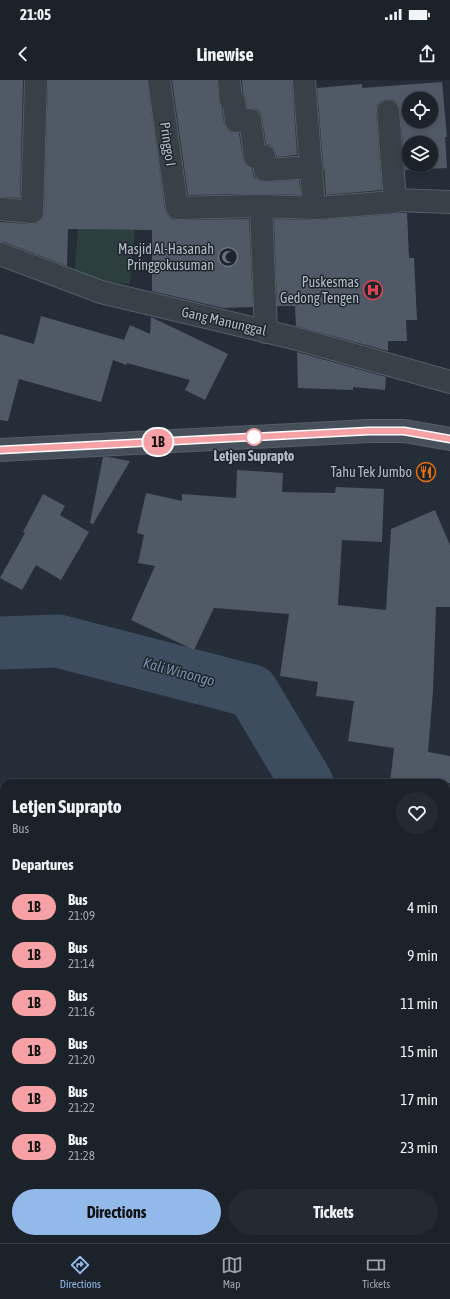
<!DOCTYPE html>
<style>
:root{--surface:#1c222a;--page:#252a32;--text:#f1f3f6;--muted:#a0a4a8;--line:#3a3f47;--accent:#92b9ea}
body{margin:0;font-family:"Asap Condensed",sans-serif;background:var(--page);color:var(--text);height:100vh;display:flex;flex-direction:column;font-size:15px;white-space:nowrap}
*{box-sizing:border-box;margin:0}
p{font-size:13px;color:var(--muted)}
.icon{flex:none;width:22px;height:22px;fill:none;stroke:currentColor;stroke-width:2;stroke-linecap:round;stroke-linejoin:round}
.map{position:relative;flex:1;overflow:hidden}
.panel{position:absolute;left:0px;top:699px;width:450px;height:464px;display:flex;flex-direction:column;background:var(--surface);border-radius:12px 12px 0 0;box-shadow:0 2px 6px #0003,0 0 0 1px var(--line)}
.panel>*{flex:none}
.badge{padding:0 8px;border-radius:13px;font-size:14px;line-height:26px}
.fabs{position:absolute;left:402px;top:12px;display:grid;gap:8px}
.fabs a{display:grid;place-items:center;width:36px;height:36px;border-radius:50%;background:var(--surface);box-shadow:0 2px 6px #0003,0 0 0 1px var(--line);font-size:20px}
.map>.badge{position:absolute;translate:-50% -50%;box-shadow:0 0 0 2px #fff}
h2{padding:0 12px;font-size:15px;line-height:36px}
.round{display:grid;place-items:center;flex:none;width:42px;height:42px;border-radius:21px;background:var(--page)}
.head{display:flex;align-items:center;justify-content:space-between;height:68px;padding:0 12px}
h1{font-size:19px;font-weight:700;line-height:30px}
.primary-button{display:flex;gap:8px;margin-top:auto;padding:8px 12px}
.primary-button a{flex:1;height:46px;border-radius:24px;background:var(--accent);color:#111;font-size:16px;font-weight:700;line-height:46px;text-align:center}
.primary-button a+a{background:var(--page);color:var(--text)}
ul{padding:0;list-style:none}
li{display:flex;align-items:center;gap:12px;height:48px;padding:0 12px}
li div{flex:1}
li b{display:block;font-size:15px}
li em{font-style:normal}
li .badge{min-width:44px;font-weight:700;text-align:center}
.status{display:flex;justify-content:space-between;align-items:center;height:28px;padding:0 20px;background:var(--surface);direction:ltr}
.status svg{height:11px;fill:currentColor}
header{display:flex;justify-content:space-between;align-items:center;height:52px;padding:0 12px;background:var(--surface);font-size:18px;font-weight:700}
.dock{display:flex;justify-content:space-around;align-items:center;height:56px;border-top:1px solid var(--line);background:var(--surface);font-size:11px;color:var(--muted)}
.dock a{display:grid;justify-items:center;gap:2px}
.dock .on{color:var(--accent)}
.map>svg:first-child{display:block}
.green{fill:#2d3e3e}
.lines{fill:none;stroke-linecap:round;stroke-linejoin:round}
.river{stroke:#3d4d5f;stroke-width:53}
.building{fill:#505a66;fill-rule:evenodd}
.street-casing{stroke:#565e66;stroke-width:24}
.secondary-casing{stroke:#565e66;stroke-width:24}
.street{stroke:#384048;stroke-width:22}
.secondary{stroke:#474f5b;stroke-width:22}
.line-casing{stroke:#fff;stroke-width:9}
.line{stroke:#f5a1a5;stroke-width:6}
.stop-dot{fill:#fff;stroke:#f5a1a5;stroke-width:2}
.labels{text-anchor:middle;stroke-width:3;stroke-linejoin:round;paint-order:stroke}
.street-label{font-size:14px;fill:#b3bbc4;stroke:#1d252d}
.poi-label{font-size:14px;fill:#b3bbc4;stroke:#1d252d;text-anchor:end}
.stop-label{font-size:14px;font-weight:bold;fill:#b3bbc4;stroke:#1d252d}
.water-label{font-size:15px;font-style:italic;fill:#788da4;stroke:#1d252d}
</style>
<div class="status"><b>21:05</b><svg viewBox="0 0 49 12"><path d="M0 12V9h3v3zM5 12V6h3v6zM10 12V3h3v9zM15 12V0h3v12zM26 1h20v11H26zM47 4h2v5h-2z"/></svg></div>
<header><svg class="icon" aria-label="back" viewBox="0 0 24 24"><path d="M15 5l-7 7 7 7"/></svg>Linewise<svg class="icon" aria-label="share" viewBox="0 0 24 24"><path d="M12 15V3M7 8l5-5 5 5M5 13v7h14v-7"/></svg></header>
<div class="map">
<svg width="450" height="1163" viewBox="0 0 450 1163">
<rect width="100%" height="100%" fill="#252e38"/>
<!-- green -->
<path class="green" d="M78 149 135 150 130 204 74 199Z"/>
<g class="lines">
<!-- river -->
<path class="river" d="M0 563 58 561 252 611 307 703
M446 939 450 945"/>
</g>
<!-- building -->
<path class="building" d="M0 0H23L20 118 0 117Z
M48 0H147L165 130 167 135 171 139 177 140 249 139 253 227 223 228 152 211V150L68 149 67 186 4 162H0V142L31 144 37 143 42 139 44 133Z
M172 0H217L219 22 222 30 224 43 226 48 230 52 239 53 243 79 245 84 252 89 254 97 260 101 266 102 299 100 301 115 261 114 188 115Z
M242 0H292L297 75 277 77 274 69 270 65 266 64 262 38 260 32 256 29 247 28 246 19 243 12Z
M442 2 447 57H445L447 88 405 90 400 30 398 24 394 20 387 19 381 21 377 25 376 32 382 110 326 115 324 86 323 82 317 8 362 4V8ZM409 19H431V41H409ZM409 63H431V85H409Z
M400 133H407L409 178H414L417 240H406L407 261H388V271L296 246 295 226H277L274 139 319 140 395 134Z
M41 236 124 260 130 245 150 254 151 237 228 274 205 320 185 310 190 300 127 283 126 285 113 280 101 322 19 299 8 341 0 340V254L34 264Z
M297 272 386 297 385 310 353 307V310L298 308Z
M103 377H108L130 381 93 444 90 443Z
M237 390 283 393 282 412 335 413 336 407 384 409 382 462 342 460 338 525 386 530 391 449 435 430 450 465V527H436L433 611 428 672 450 676V703H390L394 668 348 661 354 621 316 616 318 602 280 596 289 534 214 528 194 570 131 540 155 486 138 483 144 455 137 453 146 413 182 421V414L236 418Z
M43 414 65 426 60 435 89 452 61 500 36 485 22 510 0 498 25 453 23 452Z"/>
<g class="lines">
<!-- street casing -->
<g class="street-casing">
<path id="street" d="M159 0 177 128 261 126 318 128 394 122 395 120 450 122
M229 0 231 21H234L236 41 250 40 255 77 264 76 265 90 312 87
M304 0 314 127
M388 31 395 120
M261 126 266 252
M0 129 32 132 36 0
M0 174 101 212 298 259 450 302
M0 983H4
M349 1159 355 1163
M229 1163 233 1159"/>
</g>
<!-- secondary casing -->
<g class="secondary-casing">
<path id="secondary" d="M0 370 369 351H404L450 359"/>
</g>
<!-- street -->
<use href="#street" class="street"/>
<!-- secondary -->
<use href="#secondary" class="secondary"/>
</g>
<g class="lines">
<!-- line casing -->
<g class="line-casing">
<path id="line" d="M0 370 369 351H404L450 359"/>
</g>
<!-- line -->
<use href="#line" class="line"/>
</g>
<!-- icons -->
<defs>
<g id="mosque-ring" transform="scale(1)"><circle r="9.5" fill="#1d252d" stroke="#6b7280" stroke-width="1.5"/><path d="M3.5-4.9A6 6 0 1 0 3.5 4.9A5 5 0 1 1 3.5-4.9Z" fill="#6b7280"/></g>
<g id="hospital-ring" transform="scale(1)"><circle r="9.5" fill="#1d252d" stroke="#e0444e" stroke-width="1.5"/><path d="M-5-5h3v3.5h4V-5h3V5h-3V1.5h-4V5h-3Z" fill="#e0444e"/></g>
<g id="restaurant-ring" transform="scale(1)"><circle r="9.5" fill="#1d252d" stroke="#e8710a" stroke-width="1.5"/><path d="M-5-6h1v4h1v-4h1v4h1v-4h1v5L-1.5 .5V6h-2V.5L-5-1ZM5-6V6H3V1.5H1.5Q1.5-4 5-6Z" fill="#e8710a"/></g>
</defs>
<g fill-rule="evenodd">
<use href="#mosque-ring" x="228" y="177"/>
<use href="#hospital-ring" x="373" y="210"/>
<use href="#restaurant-ring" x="426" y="392"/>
</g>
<!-- markers -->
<circle class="stop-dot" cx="254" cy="357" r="8"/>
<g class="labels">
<!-- street labels -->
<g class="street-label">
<text transform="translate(168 64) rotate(82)" y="5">Pringgo I</text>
<text transform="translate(224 241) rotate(13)" y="5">Gang Manunggal</text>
</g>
<!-- poi labels -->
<g class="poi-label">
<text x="214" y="174">Masjid Al-Hasanah<tspan x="214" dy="16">Pringgokusuman</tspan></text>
<text x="359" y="207">Puskesmas<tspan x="359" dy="16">Gedong Tengen</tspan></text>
<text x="412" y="397">Tahu Tek Jumbo</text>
</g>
<!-- stop labels -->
<g class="stop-label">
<text x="254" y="381">Letjen Suprapto</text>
</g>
<!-- water labels -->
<g class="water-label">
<text transform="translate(179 592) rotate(15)" y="5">Kali Winongo</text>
</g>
</g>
</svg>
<div class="fabs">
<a><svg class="icon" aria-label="locate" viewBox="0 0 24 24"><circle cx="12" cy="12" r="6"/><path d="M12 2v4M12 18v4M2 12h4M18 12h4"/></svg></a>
<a><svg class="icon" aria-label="layers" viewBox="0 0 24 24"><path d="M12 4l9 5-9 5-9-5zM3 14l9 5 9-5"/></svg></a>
</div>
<b class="badge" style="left:158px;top:362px;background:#f5a1a5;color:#111">1B</b>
<section class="panel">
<div class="head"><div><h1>Letjen Suprapto</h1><p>Bus</p></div><a class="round"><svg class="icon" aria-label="heart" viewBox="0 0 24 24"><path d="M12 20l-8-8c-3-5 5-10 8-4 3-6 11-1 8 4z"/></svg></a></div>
<h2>Departures</h2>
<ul>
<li><span class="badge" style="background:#f5a1a5;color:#111">1B</span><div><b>Bus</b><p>21:09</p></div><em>4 min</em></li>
<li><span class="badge" style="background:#f5a1a5;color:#111">1B</span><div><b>Bus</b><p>21:14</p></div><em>9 min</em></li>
<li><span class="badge" style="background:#f5a1a5;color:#111">1B</span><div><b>Bus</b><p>21:16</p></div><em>11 min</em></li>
<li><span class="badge" style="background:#f5a1a5;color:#111">1B</span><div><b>Bus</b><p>21:20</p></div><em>15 min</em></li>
<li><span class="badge" style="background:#f5a1a5;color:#111">1B</span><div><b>Bus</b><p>21:22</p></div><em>17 min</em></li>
<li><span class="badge" style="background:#f5a1a5;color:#111">1B</span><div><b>Bus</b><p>21:28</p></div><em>23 min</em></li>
</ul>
<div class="primary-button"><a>Directions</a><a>Tickets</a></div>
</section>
</div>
<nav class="dock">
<a class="on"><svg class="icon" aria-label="directions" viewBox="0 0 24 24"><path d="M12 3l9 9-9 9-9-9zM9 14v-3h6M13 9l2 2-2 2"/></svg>Directions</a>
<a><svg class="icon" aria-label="map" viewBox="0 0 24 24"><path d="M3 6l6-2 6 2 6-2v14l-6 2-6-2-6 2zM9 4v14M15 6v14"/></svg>Map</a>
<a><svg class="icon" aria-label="tickets" viewBox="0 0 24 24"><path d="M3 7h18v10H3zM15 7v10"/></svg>Tickets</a>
</nav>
